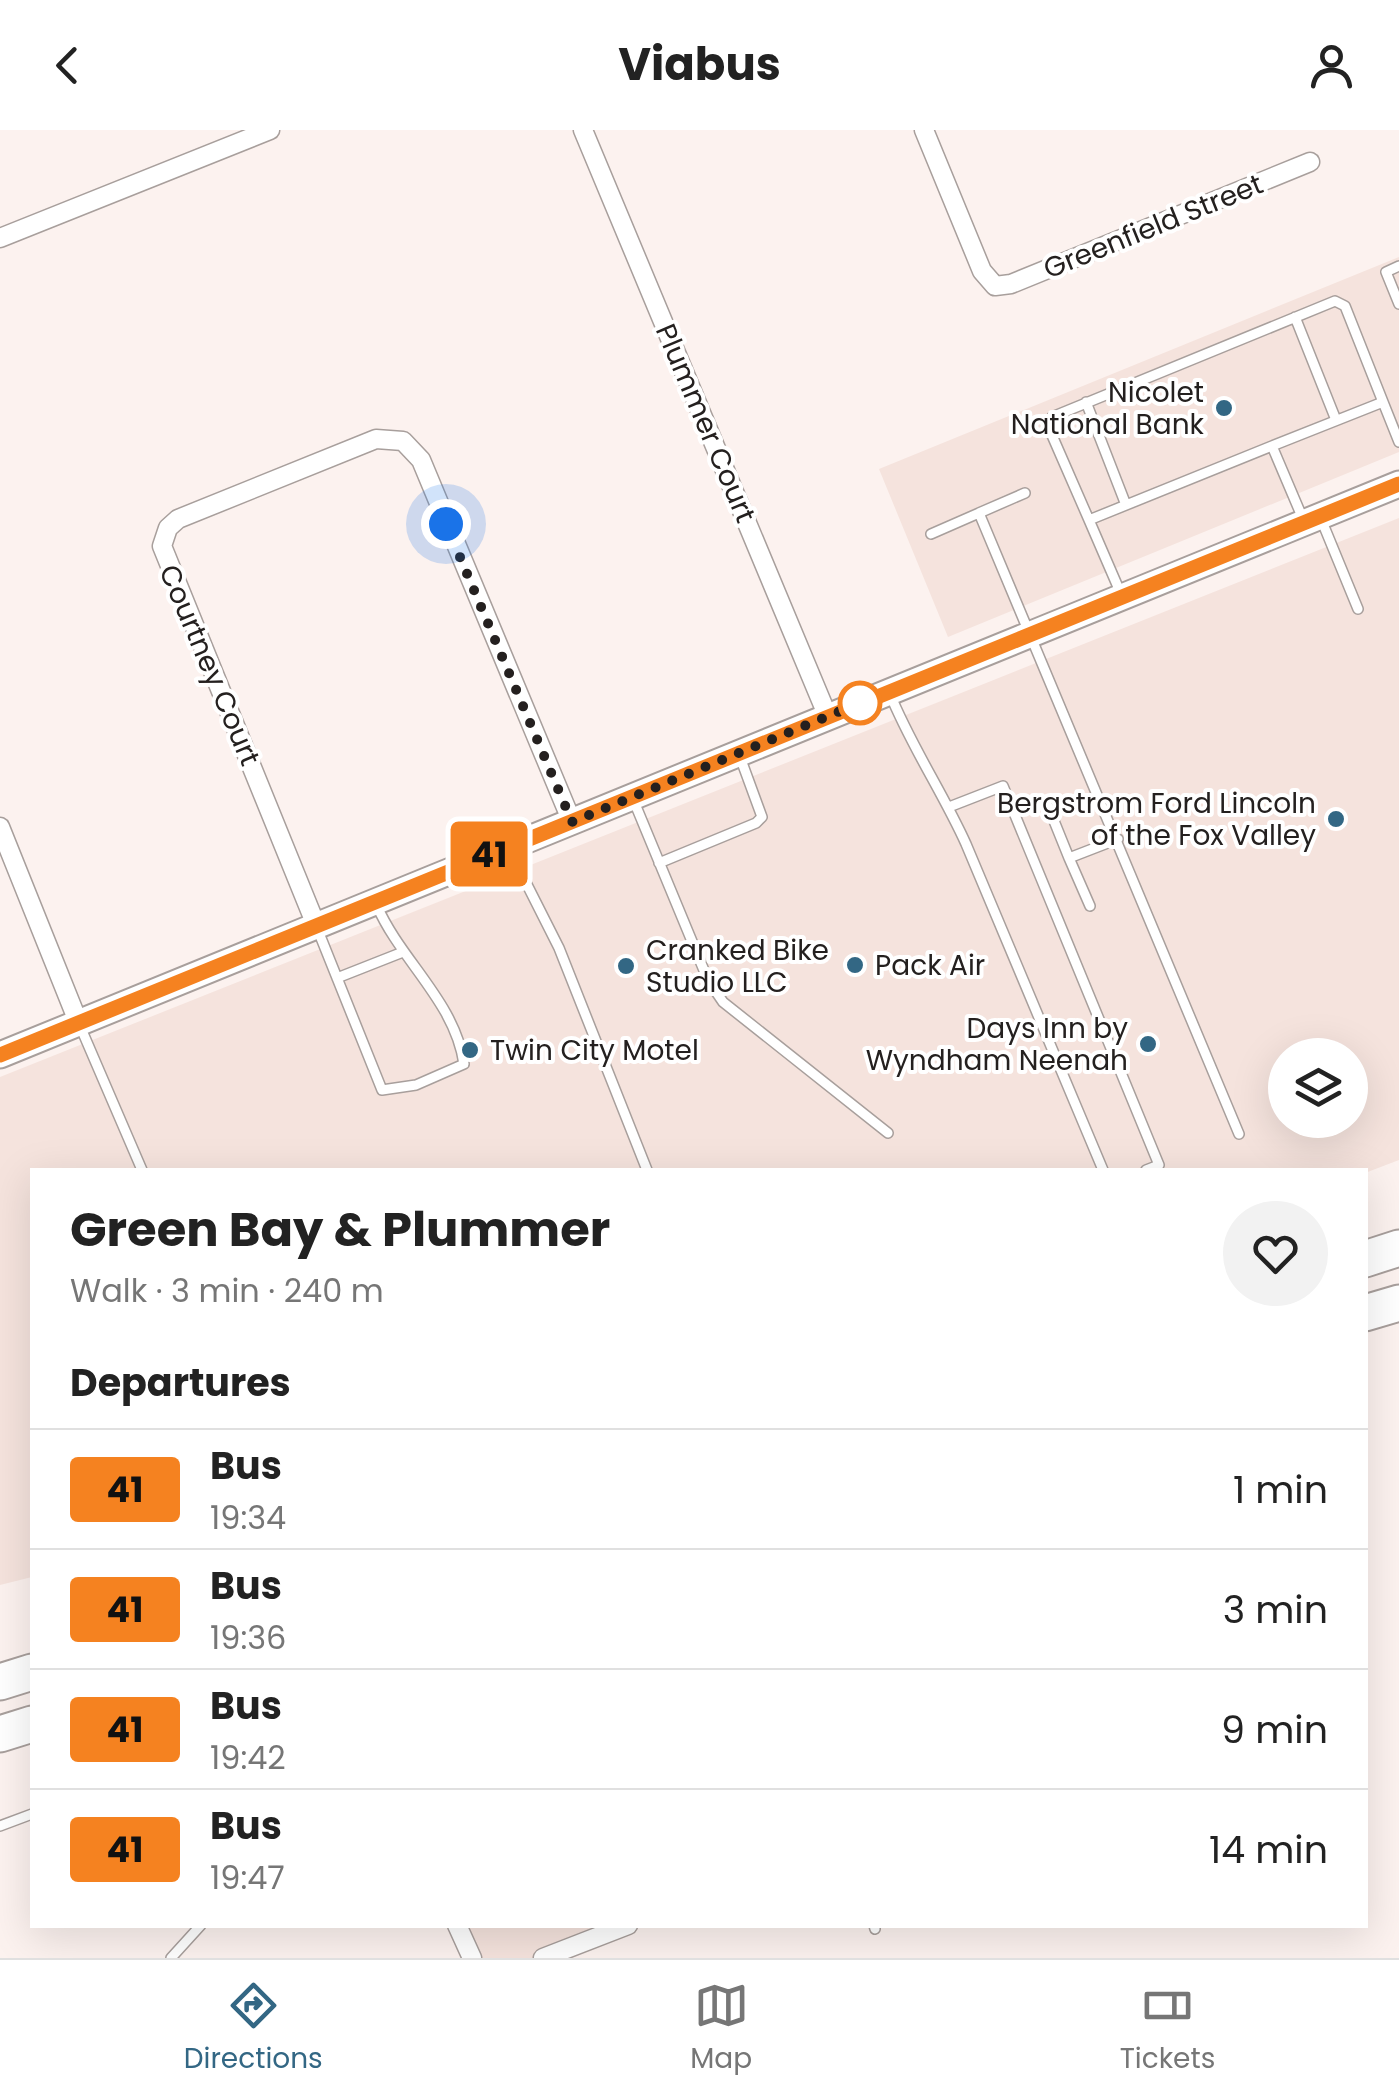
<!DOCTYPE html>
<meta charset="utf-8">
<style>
:root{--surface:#fff;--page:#f2f2f2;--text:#222;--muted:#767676;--line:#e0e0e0;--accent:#336784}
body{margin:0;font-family:Poppins,sans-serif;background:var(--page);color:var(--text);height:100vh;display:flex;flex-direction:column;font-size:38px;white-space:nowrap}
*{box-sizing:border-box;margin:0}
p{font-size:32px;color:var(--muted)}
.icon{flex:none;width:55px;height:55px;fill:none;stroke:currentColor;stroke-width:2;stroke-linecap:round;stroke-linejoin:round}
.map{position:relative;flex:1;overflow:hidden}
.drawer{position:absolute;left:30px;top:1038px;width:1338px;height:760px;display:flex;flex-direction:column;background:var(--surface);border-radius:0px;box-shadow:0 10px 40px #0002}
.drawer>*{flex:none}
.badge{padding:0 20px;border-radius:8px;font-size:35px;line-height:65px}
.fabs{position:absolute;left:1268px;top:908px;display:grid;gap:20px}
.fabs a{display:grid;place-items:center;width:100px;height:100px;border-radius:50%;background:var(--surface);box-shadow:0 10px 40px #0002;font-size:50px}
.you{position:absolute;width:50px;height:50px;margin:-25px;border:8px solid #fff;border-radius:50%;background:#1a73e8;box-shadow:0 0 0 15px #1a73e833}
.map>.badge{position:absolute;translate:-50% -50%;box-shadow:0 0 0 5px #fff}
h2{padding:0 40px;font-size:38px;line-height:90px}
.round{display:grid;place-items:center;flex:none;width:105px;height:105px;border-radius:52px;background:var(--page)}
.head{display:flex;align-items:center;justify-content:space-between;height:170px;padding:0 40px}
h1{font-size:48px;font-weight:700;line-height:75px}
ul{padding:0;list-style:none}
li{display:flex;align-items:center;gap:30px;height:120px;padding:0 40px;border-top:2px solid var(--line)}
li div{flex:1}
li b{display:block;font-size:38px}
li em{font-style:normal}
li .badge{min-width:110px;font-weight:700;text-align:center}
header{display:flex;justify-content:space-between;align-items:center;height:130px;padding:0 40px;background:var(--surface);font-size:45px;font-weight:700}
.dock{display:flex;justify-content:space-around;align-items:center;height:140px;border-top:2px solid var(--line);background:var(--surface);font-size:28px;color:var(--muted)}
.dock a{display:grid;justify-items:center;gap:5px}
.dock .current{color:var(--accent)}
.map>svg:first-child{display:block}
.built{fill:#f5e3dd;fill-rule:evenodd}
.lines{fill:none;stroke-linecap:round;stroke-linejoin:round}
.lane-casing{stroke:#a89f9c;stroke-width:12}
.street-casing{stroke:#a89f9c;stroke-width:21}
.secondary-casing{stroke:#a89f9c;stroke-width:29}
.highway-casing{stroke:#a89f9c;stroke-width:39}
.lane{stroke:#fff;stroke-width:9}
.street{stroke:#fff;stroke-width:18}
.secondary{stroke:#fff;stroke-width:25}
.highway{stroke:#fff;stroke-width:35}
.line-casing{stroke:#fff;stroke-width:22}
.line{stroke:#f58220;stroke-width:15}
.walk{stroke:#24201f;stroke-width:10;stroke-dasharray:0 18}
.poi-dot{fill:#336784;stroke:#fff;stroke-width:4}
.stop-dot{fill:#fff;stroke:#f58220;stroke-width:5}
.labels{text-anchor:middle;stroke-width:8;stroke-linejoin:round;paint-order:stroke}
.street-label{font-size:28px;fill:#24201f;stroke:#fff}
.poi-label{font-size:28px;fill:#24201f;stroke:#fff;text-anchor:end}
</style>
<header><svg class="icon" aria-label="back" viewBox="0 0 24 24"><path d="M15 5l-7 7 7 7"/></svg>Viabus<svg class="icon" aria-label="person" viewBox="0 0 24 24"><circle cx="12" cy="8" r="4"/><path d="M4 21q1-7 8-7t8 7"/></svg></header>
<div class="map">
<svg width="1399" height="1828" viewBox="0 0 1399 1828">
<rect width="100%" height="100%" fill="#fcf2ef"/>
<!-- built -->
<path class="built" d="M1399 127V322L948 507 879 339Z
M1399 388V1030L1365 1043V1040H32V1447L0 1455V947ZM1285 925H1350V990H1285Z
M457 1795H628L543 1828H472Z"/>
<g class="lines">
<!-- lane casing -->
<g class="lane-casing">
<path id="lane" d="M1399 136 1386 142 1399 174
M1295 187 1336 290
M1086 272 1126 375
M1025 363 979 383 1239 1004
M1303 389 1272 316 1383 272 1399 312
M1321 389 1358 479
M1089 390 1051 303 1052 287 1335 171 1345 176 1383 272
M931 404 979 383
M1121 464 1089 390 1272 316
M890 564C911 616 943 663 966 714L1103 1040
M633 669 708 850 723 872 888 1003
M1048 676 1069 728 1118 709
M949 677 1003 656 1159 1035 1146 1040
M509 719 559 818 647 1040
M1069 728 1090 776
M659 733 756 693 762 687 740 627
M317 798 382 960 416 955 464 934C455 872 401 831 377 776
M337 848 403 822
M80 896 142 1040
M0 1696 32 1684
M874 1795 875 1799
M171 1828 201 1795"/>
</g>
<!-- street casing -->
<g class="street-casing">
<path id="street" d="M583 0 828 587
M924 0 982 141 995 156 1011 154 1310 32
M0 108 270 0
M0 697 79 894
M316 795 162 416 168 398 178 389 376 309 403 311 421 330 572 692
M457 1795 472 1828
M543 1828 628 1795"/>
</g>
<!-- secondary casing -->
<g class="secondary-casing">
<path id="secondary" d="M0 925 1399 354"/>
</g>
<!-- highway casing -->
<g class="highway-casing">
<path id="highway" d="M1365 1129 1399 1118
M1365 1183 1399 1173
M0 1552 32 1542
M0 1604 32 1594"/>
</g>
<!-- lane -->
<use href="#lane" class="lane"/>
<!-- street -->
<use href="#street" class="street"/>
<!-- secondary -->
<use href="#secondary" class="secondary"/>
<!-- highway -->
<use href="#highway" class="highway"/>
</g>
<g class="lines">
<!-- line casing -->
<g class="line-casing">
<path id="line" d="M0 925 1399 354"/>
</g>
<!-- line -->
<use href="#line" class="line"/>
<!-- walk -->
<path class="walk" d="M446 394 572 692 860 573"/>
</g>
<!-- markers -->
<g class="poi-dot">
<circle cx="1224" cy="278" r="10"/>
<circle cx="1336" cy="689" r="10"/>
<circle cx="855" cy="835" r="10"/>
<circle cx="626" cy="836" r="10"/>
<circle cx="1148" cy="914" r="10"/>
<circle cx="470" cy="920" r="10"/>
</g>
<circle class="stop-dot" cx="860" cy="573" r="20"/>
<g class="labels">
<!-- street labels -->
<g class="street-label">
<text transform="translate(1153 96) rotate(-22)" y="10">Greenfield Street</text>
<text transform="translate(706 293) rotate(67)" y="10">Plummer Court</text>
<text transform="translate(210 535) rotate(67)" y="10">Courtney Court</text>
</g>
<!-- poi labels -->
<g class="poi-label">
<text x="1204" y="272">Nicolet<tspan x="1204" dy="32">National Bank</tspan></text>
<text x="1316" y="683">Bergstrom Ford Lincoln<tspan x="1316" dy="32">of the Fox Valley</tspan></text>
<text x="646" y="830" text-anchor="start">Cranked Bike<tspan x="646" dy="32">Studio LLC</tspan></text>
<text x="875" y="845" text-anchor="start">Pack Air</text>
<text x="1128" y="908">Days Inn by<tspan x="1128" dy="32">Wyndham Neenah</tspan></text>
<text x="490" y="930" text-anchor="start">Twin City Motel</text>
</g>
</g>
</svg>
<div class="fabs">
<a><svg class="icon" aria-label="layers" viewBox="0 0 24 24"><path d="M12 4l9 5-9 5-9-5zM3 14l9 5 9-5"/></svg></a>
</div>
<div class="you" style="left:446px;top:394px"></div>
<b class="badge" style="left:489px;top:724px;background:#f58220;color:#111">41</b>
<section class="drawer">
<div class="head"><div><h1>Green Bay &amp; Plummer</h1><p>Walk · 3 min · 240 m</p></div><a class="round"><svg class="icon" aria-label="heart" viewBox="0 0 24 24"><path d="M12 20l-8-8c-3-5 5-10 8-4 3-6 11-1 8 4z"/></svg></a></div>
<h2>Departures</h2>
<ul>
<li><span class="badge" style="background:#f58220;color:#111">41</span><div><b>Bus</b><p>19:34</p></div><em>1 min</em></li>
<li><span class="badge" style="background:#f58220;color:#111">41</span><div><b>Bus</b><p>19:36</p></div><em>3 min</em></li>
<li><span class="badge" style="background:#f58220;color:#111">41</span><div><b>Bus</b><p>19:42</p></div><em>9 min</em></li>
<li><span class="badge" style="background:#f58220;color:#111">41</span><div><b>Bus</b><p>19:47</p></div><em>14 min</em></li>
</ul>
</section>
</div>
<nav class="dock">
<a class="current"><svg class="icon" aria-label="directions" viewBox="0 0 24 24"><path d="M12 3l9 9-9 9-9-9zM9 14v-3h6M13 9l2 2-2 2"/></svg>Directions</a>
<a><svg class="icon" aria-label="map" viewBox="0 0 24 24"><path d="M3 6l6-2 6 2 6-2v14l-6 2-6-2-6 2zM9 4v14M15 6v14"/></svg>Map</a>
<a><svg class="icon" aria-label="tickets" viewBox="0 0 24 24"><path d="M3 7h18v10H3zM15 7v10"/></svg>Tickets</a>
</nav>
